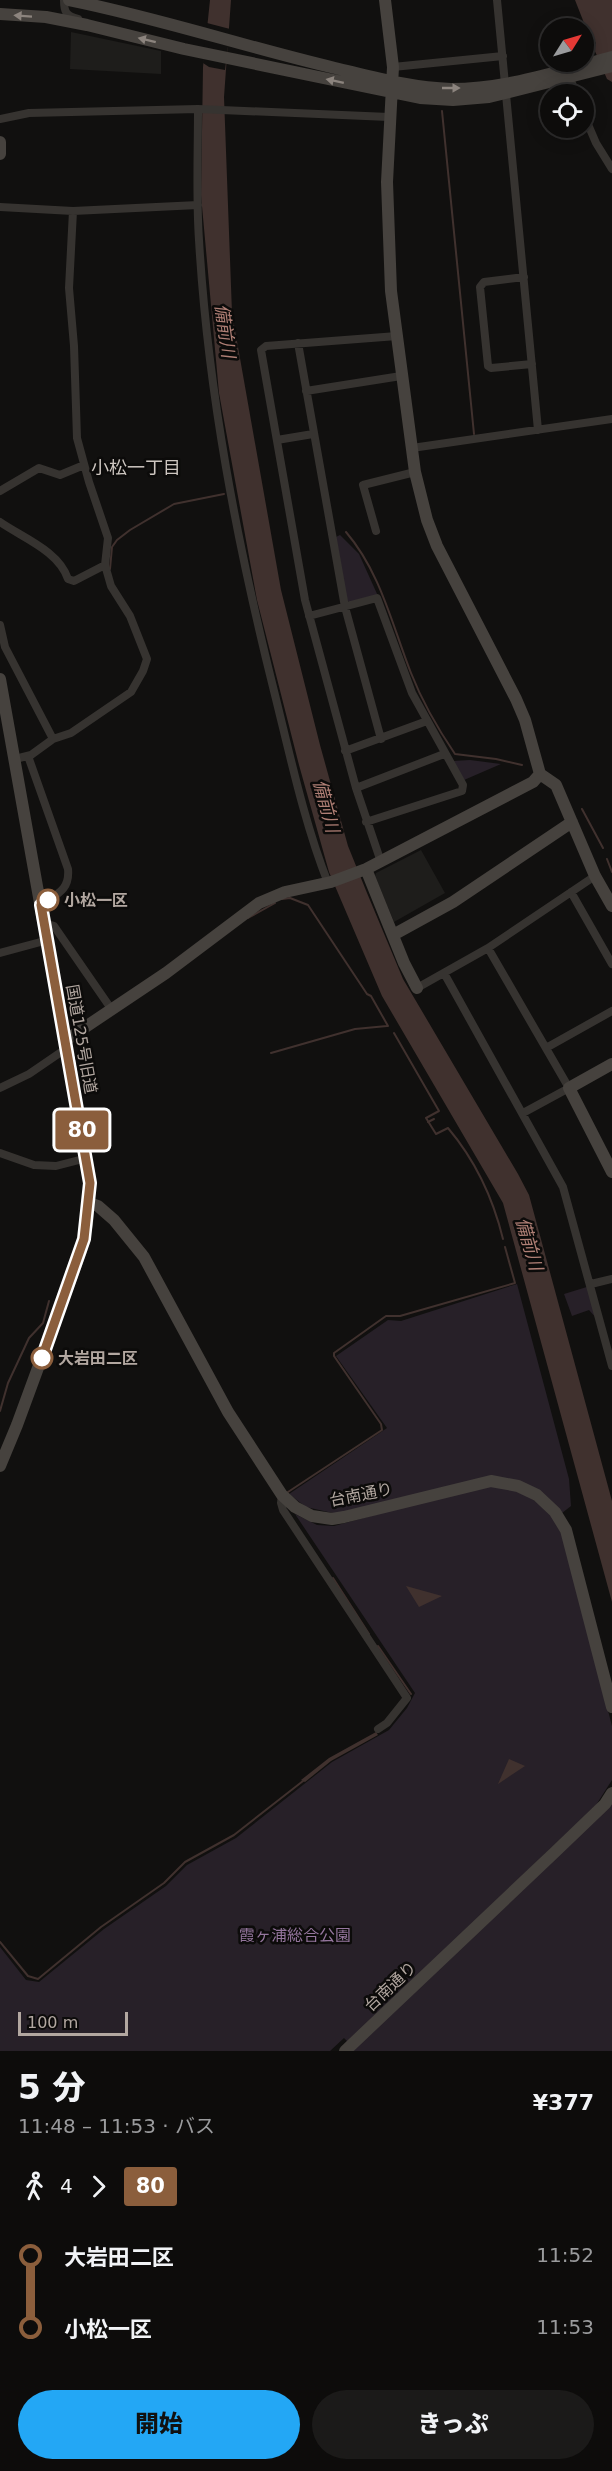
<!DOCTYPE html>
<html lang="ja">
<meta charset="utf-8">
<style>
:root{--surface:#0d0c0b;--page:#1b1a19;--text:#f1f3f6;--muted:#9a9b9d;--line:#2d2c2c;--accent:#23a7f5}
body{margin:0;font-family:"DejaVu Sans","Noto Sans JP",sans-serif;background:var(--page);color:var(--text);height:100vh;display:flex;flex-direction:column;font-size:22px;white-space:nowrap}
*{box-sizing:border-box;margin:0}
p{font-size:20px;color:var(--muted)}
.icon{flex:none;width:33px;height:33px;fill:none;stroke:currentColor;stroke-width:2;stroke-linecap:round;stroke-linejoin:round}
.map{position:relative;height:2051px;overflow:hidden}
.drawer{display:flex;flex-direction:column;background:var(--surface);flex:1}
.drawer>*{flex:none}
.badge{padding:0 12px;border-radius:4px;font-size:21px;line-height:39px}
.needle{width:39px;rotate:53deg}
.fabs{position:absolute;left:540px;top:18px;display:grid;gap:12px}
.fabs a{display:grid;place-items:center;width:54px;height:54px;border-radius:50%;background:var(--surface);box-shadow:0 3px 15px #0003,0 0 0 2px var(--line);font-size:30px}
.scale{position:absolute;left:18px;bottom:15px;width:110px;box-sizing:border-box;padding-left:6px;border:3px solid #b2a7a0;border-top:0;font-size:16px;line-height:21px;white-space:nowrap;color:#b2a7a0;-webkit-text-stroke:4px #0c0b0a;paint-order:stroke}
.map>.badge{position:absolute;translate:-50% -50%;box-shadow:0 0 0 3px #fff}
.legs{display:flex;align-items:center;gap:9px;height:66px;padding:0 18px;font-size:20px}
.legs p{margin-inline-start:auto}
.headline{display:flex;align-items:center;justify-content:space-between;height:102px;padding:0 18px}
h1{font-size:33px;font-weight:800;line-height:45px}
.action{display:flex;gap:12px;margin-top:auto;padding:12px 18px}
.action a{flex:1;height:69px;border-radius:36px;background:var(--accent);color:#111;font-size:24px;font-weight:800;line-height:69px;text-align:center}
.action a+a{background:var(--page);color:var(--text)}
ul{padding:0 18px;list-style:none}
li{display:flex;align-items:center;gap:21px;height:72px;font-size:22px}
li i{display:grid;place-items:center;width:9px;height:100%;margin:0 8px;background:currentColor}
li i::after{content:'';width:15px;height:15px;margin:-8px;border:4px solid;border-radius:50%;background:var(--surface)}
li p{margin-inline-start:auto}
li:first-child i{background:linear-gradient(#0000 50%,currentColor 0)}
li:last-child i{background:linear-gradient(currentColor 50%,#0000 0)}
.map>svg:first-child{display:block}
.built{fill:#1e1d1b}
.green{fill:#272028}
.water{fill:#40312e}
.pier{fill:#11100f}
.lines{fill:none;stroke-linecap:round;stroke-linejoin:round}
.stream{stroke:#40312e;stroke-width:2}
.street{stroke:#363330;stroke-width:8}
.secondary{stroke:#46423e;stroke-width:12}
.oneway{fill:#8c847e}
.line-1-casing{stroke:#fff;stroke-width:14}
.line-1{stroke:#8b5e3c;stroke-width:9}
.stop-1-dot{fill:#fff;stroke:#8b5e3c;stroke-width:3}
.labels{text-anchor:middle;stroke-width:5;stroke-linejoin:round;paint-order:stroke}
.stop-label{font-size:16px;font-weight:bold;fill:#b2a7a0;stroke:#0c0b0a;text-anchor:start}
.street-label{font-size:16px;fill:#b2a7a0;stroke:#0c0b0a}
.park-label{font-size:16px;fill:#95769e;stroke:#0c0b0a}
.water-label{font-size:18px;font-style:italic;fill:#af7f75;stroke:#0c0b0a}
.neighbourhood-label{font-size:18px;fill:#cec7c1;stroke:#0c0b0a}
</style>
<div class="map">
<svg width="612" height="2051" viewBox="0 0 612 2051">
<rect width="100%" height="100%" fill="#11100f"/>
<!-- built -->
<path class="built" d="M71 32 161 51V74L70 69Z
M421 850 445 893 394 922 375 876 376 873Z"/>
<!-- green -->
<path class="green" d="M340 535 359 554 378 596 350 603 347 600 336 537Z
M470 760 501 764 464 780 453 761Z
M517 1284 569 1479 571 1506 562 1513C546 1494 536 1489 513 1480L337 1514 306 1507 289 1494 387 1428 336 1356 388 1320 401 1321Z
M590 1286 597 1319 589 1310 572 1316 564 1294Z
M482 1486C519 1485 538 1498 560 1526L612 1726V1780L596 1805 348 2042 344 2038 330 2051H0V1947L26 1980 39 1982 104 1929 166 1886 187 1865 236 1838 332 1762 389 1730 407 1708 415 1693 295 1514 317 1525 334 1526Z
M612 1802V2051H347Z"/>
<!-- water -->
<path class="water" d="M210 0H231L224 97 232 313 281 590 320 745 348 846 367 893 403 979 518 1174 529 1195 612 1501V1602L503 1203 382 996 329 872 299 765 257 600 219 393 201 195 203 67Z
M575 0H612V82L607 79 594 49 596 43 586 28Z
M406 1586 442 1596 419 1607Z
M376 1732 378 1735 331 1761 305 1782 301 1780 329 1758Z
M509 1759 525 1766 498 1784Z"/>
<!-- pier -->
<path class="pier" d="M207 23 230 29 225 70 209 67 203 63Z"/>
<g class="lines">
<!-- stream -->
<path class="stream" d="M442 111 474 434
M346 532C381 573 392 625 411 673 422 701 438 729 455 754L496 759 522 765
M110 569 112 547 117 540 130 530 174 504 224 494
M582 809 603 848
M607 859 612 872
M282 899 290 898 308 905 367 994 371 996 388 1026
M248 918 275 903
M394 1033 439 1111 426 1118 436 1134 448 1128C475 1160 493 1198 503 1239
M271 1053 355 1029 387 1026
M428 1122 434 1119
M0 1411 8 1383 29 1338 43 1323 49 1301
M288 1492 382 1430 381 1424 334 1356V1353L386 1316H400L515 1283 505 1247
M333 1578 369 1634
M378 1646 411 1694
M0 1942 28 1976 38 1979 101 1927 164 1883 185 1862 234 1835 303 1781"/>
<!-- street -->
<path class="street" d="M64 0C64 12 66 16 78 19
M497 0 538 430
M393 67 503 56
M568 72 576 94
M198 109C198 153 196 197 199 240 208 393 237 543 274 691 290 755 304 822 328 883
M584 115 596 143 612 169
M0 119 29 113 198 109 389 117
M0 207 73 211 198 205
M524 277 484 282 480 287 488 366 491 368 532 364
M298 343 345 607 381 739
M306 391 401 376
M277 440 313 434
M412 448 612 419
M0 491 39 468 60 475 84 465
M0 522C23 538 59 551 68 579L74 581 105 565
M376 531 363 485 415 472
M309 616 377 598 412 693 463 785 462 791 366 822
M0 625 5 647 53 739
M345 751 427 721
M28 756 68 869C70 890 57 894 41 905
M15 759 31 755 53 739 71 733 131 692 143 671 147 659 130 616 111 586 105 565 108 538 89 482 77 438 74 346 69 288 73 211
M356 788 444 754
M381 862 356 788 305 600 261 350 266 346 397 336
M571 892 612 964
M45 923 54 926 112 1010
M488 948 569 1088 523 1113
M0 953 48 940
M444 973 563 1187 612 1366
M417 988 488 948 595 876
M546 1048 612 1011
M0 1088 29 1074 67 1048
M0 1153 34 1165 56 1166 87 1158
M591 1284 612 1279
M282 1495 281 1503 283 1510 407 1698 387 1723 378 1729"/>
<!-- secondary -->
<path class="secondary" d="M69 0C159 18 246 47 335 68 373 77 412 88 451 89 506 89 560 71 612 57
M0 14 46 17 87 25 184 49 420 98 453 100 489 97 612 66
M0 142V154
M0 679 90 1183 87 1224 81 1251 17 1425 0 1466
M540 774 556 785 595 876 612 906
M366 869 404 963 417 988
M393 935 453 902 572 822
M66 1040 166 973 259 903 285 892 331 882 366 869 533 782 540 774 525 720 516 699 437 546 427 520 415 472 391 291 387 182 393 67 385 0
M612 1064 569 1088 612 1172
M90 1203 98 1206 114 1220 144 1257 228 1412 282 1495 295 1507 312 1516 332 1519 344 1517 491 1481 518 1486 537 1495 555 1512 566 1530 612 1707
M345 2051 555 1852 605 1804 612 1793"/>
</g>
<!-- one-way arrows -->
<defs><path id="oneway-solid" d="M-6-.8H1V-3.2L6.5 0L1 3.2V.8H-6Z" transform="scale(1.5)"/></defs>
<g class="oneway">
<use href="#oneway-solid" transform="translate(23 16) rotate(-176)"/>
<use href="#oneway-solid" transform="translate(147 40) rotate(-166)"/>
<use href="#oneway-solid" transform="translate(335 81) rotate(-168)"/>
<use href="#oneway-solid" transform="translate(451 88)"/>
</g>
<g class="lines">
<!-- line-1 casing -->
<g class="line-1-casing">
<path id="line-1" d="M42 1358 84 1239 90 1183 41 905 48 900"/>
</g>
<!-- line-1 -->
<use href="#line-1" class="line-1"/>
</g>
<!-- markers -->
<g class="stop-1-dot">
<circle cx="48" cy="900" r="10"/>
<circle cx="42" cy="1358" r="10"/>
</g>
<g class="labels">
<!-- stop labels -->
<g class="stop-label">
<text x="64" y="906">小松一区</text>
<text x="58" y="1364">大岩田二区</text>
</g>
<!-- street labels -->
<g class="street-label">
<text transform="translate(82 1039) rotate(80)" y="6">国道125号旧道</text>
<text transform="translate(361 1494) rotate(-11)" y="6">台南通り</text>
<text transform="translate(390 1986) rotate(-43)" y="6">台南通り</text>
</g>
<!-- park labels -->
<g class="park-label">
<text x="295" y="1941">霞ヶ浦総合公園</text>
</g>
<!-- water labels -->
<g class="water-label">
<text transform="translate(225 331) rotate(82)" y="6">備前川</text>
<text transform="translate(326 806) rotate(75)" y="6">備前川</text>
<text transform="translate(529 1244) rotate(74)" y="6">備前川</text>
</g>
<!-- neighbourhood labels -->
<g class="neighbourhood-label">
<text x="136" y="474">小松一丁目</text>
</g>
</g>
</svg>
<div class="fabs">
<a><svg class="needle" viewBox="-14 -14 28 28"><path d="M0-13l5 13h-10z" fill="#e53935"/><path d="M0 13l5-13h-10z" fill="#9a9b9d"/></svg></a>
<a><svg class="icon" aria-label="locate" viewBox="0 0 24 24"><circle cx="12" cy="12" r="6"/><path d="M12 2v4M12 18v4M2 12h4M18 12h4"/></svg></a>
</div>
<div class="scale">100 m</div>
<b class="badge" style="left:82px;top:1130px;background:#8b5e3c;color:#fff">80</b>
</div>
<section class="drawer">
<div class="headline"><div><h1>5 分</h1><p>11:48 – 11:53 · バス</p></div><b>¥377</b></div>
<div class="legs"><svg class="icon" aria-label="walk" viewBox="0 0 24 24"><circle cx="13" cy="4" r="2"/><path d="M13 8l-2 6 4 7M11 14l-3 7M7 12l3-4h3l4 4"/></svg>4<svg class="icon" aria-label="forward" viewBox="0 0 24 24"><path d="M9 5l7 7-7 7"/></svg><b class="badge" style="background:#8b5e3c;color:#fff">80</b></div>
<ul>
<li><i style="color:#8b5e3c"></i><b>大岩田二区</b><p>11:52</p></li>
<li><i style="color:#8b5e3c"></i><b>小松一区</b><p>11:53</p></li>
</ul>
<div class="action"><a>開始</a><a>きっぷ</a></div>
</section>
